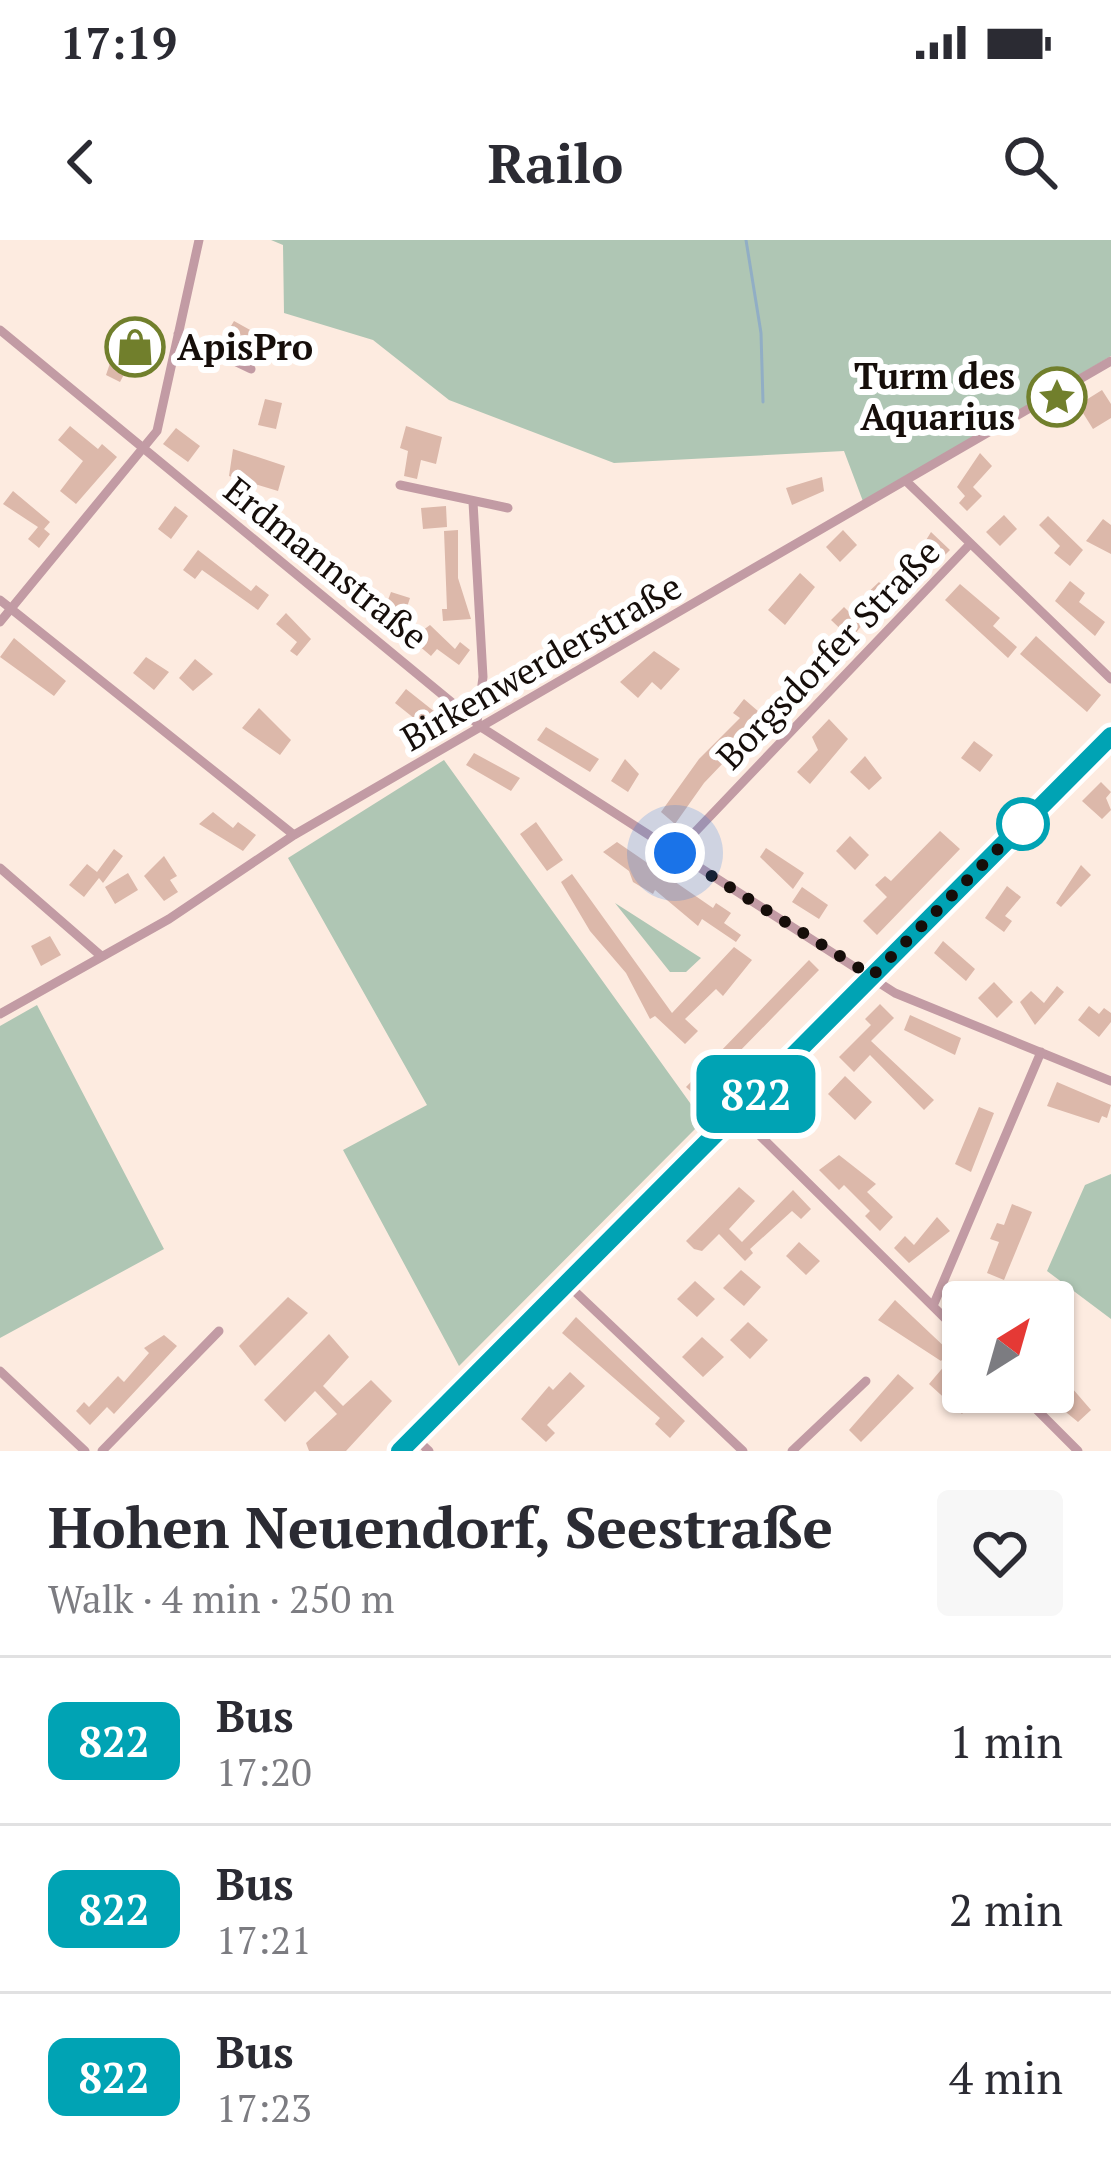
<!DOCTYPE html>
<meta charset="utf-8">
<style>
:root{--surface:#fff;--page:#f7f7f7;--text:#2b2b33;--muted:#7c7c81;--line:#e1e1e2}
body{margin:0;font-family:"PT Serif",serif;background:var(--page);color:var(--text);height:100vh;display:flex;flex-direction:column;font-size:45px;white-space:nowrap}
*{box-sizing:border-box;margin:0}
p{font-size:39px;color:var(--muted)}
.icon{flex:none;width:66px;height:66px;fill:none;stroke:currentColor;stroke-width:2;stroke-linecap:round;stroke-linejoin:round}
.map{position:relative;height:1211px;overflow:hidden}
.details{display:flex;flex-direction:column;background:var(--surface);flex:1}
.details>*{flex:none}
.badge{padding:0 24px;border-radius:18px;font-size:42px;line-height:78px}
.needle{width:78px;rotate:37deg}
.buttons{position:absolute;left:942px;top:1041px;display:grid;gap:24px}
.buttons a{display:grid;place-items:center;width:132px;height:132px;border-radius:12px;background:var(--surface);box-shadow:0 3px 9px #0004;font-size:60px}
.you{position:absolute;width:60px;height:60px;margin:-30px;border:9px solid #fff;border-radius:50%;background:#1a73e8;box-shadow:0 0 0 18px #1a73e833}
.map>.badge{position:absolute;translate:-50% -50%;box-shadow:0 0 0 6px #fff}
.round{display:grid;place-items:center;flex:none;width:126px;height:126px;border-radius:12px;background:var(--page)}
.summary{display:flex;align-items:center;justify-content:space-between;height:204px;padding:0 48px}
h1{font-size:57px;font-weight:700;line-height:90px}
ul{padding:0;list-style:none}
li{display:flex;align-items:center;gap:36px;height:168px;padding:0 48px;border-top:3px solid var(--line)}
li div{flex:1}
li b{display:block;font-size:45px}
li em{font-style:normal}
li .badge{min-width:132px;font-weight:700;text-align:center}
.status{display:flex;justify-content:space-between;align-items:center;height:84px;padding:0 60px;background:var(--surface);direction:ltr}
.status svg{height:33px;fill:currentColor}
header{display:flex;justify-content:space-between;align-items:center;height:156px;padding:0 48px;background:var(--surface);font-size:54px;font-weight:700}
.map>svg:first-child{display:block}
.green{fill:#afc6b4}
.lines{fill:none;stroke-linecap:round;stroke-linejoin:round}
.stream{stroke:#91aec5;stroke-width:3}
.building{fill:#dcb8aa}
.minor{stroke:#c29ba4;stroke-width:9}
.primary{stroke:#965467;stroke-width:15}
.line-casing{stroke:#fff;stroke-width:27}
.line{stroke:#00a3b4;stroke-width:18}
.walk{stroke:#160e0a;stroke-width:12;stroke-dasharray:0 21.6}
.stop-dot{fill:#fff;stroke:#00a3b4;stroke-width:6}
.labels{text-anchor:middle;stroke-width:12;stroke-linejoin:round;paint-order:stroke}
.poi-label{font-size:36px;font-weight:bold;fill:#160e0a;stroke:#fff;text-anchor:start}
.street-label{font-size:36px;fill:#160e0a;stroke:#fff}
</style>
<div class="status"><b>17:19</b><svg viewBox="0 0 49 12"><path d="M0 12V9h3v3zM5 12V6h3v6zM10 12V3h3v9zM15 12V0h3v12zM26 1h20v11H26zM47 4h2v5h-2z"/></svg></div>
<header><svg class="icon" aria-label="back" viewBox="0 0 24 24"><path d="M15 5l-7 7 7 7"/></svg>Railo<svg class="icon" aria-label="search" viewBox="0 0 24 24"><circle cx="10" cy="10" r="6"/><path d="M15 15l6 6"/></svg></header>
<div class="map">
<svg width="1111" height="1211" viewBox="0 0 1111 1211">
<rect width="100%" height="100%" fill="#fdebe0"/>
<!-- green -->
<path class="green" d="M271 0H1111V116L864 264 844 211 614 223 449 160 373 100 284 73 283 5Z
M444 520 703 881 459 1126 343 910 427 865 288 618Z
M615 663 701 718 686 732H670Z
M37 765 164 1009 0 1098V786Z
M1111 934V1079L1047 1031 1085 945Z"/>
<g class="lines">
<!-- stream -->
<path class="stream" d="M746 0 761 93 763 162"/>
</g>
<!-- building -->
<path class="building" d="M125 79 159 96 152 110 158 113 147 134 129 125 120 142 106 135Z
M234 81 275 104 268 117 228 91Z
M1102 150 1111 164V178L1093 189 1078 165Z
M265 159 282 163 276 189 258 185Z
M70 186 98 209 102 204 117 217 76 264 60 251 83 221 58 200Z
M406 186 442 197 436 224 421 220 417 239 404 236 408 211 400 208Z
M176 188 200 206 188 222 163 204Z
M233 209 285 226 278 251 229 236Z
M980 213 992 226 973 247 982 256 967 271 959 263 965 256 957 247Z
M822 237 824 251 792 265 786 248Z
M13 251 50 282 44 289 50 294 39 308 28 299 38 287 3 264Z
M175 266 188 276 171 299 158 289Z
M446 266 447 287 423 289 421 268Z
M1004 275 1017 289 1000 306 986 292Z
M1048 276 1083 310 1070 326 1054 313 1060 306 1039 285Z
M1103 279 1111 285V314L1086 301Z
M458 290V338L471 379 443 381 442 369H447L444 291Z
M843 290 857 305 840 322 826 307Z
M931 292 950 310 931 329 917 315Z
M198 310 251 351 256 345 269 355 258 370 202 330 195 339 183 330Z
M800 333 815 347 785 385 768 370Z
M1070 341 1085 353 1079 362 1105 382 1095 396 1055 361Z
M879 342 893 356 875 374 861 359Z
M367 343 388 360 391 352 410 358 407 367 400 364 399 371 374 362 369 367 357 357Z
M960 344 1000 378 993 386 1017 407 1008 418 945 360Z
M844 367 862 385 851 399 831 380Z
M286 373 311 399 297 416 290 411 297 402 276 384Z
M430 385 455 409 460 402 470 410 459 425 437 409 431 416 411 399Z
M1036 396 1101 455 1087 472 1020 414Z
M14 398 66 441 54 456 0 417Z
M654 411 680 429 661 450 652 442 638 458 620 442Z
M146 417 169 432 154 450 133 433Z
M195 419 213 434 193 451 179 438Z
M406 449 445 480 429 499 421 492 425 487 395 463Z
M744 459 766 478 704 543 675 584 661 572 699 519 740 478 733 473Z
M259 468 291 500 280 515 242 488Z
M829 479 848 499 810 544 797 532 818 510 812 497Z
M546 487 599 519 590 532 537 500Z
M974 501 993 515 980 532 961 518Z
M474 513 520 538 511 551 466 525Z
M865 516 882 538 869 550 850 532Z
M625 519 639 534 628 552 611 541Z
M1101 542 1111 552 1106 558 1111 570 1102 579 1082 561Z
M213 572 233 588 238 582 256 595 243 611 199 584Z
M536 582 563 620 547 631 520 594Z
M940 591 960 609 877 695 863 681 887 657 875 645 885 636 891 641Z
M850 596 869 615 855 630 836 611Z
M617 602 713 668 716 663 731 673 724 683 741 695 736 702 702 679 698 686 655 650 653 654 633 642 629 631 603 612Z
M766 608 804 633 793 649 760 617Z
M114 609 123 616 103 643 99 638 84 657 69 645 87 624 97 632Z
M164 616 177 636 170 640 178 652 164 661 144 636Z
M1081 625 1091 635 1061 667 1056 663Z
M128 633 138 650 115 664 105 647Z
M572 634 672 773 734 707 752 720 723 756 716 749 685 779 698 791 685 804 655 776 650 779 626 733 590 691 561 642Z
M1007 646 1021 657 1005 676 1012 681 1004 692 985 678Z
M802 647 828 665 819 679 792 662Z
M50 696 61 715 41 726 31 706Z
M943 701 975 729 966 741 934 713Z
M809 720 819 730 696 856 686 847Z
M994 742 1013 762 997 778 978 758Z
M1057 746 1064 752 1035 785 1020 762 1031 751 1044 763Z
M880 764 894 778 871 801 934 860 924 870 870 815 854 832 839 817 871 785 865 779Z
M1089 766 1099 774 1104 768 1111 773V782L1099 797 1078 780Z
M910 775 961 798 955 815 904 790Z
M845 836 872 862 855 880 828 854Z
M1057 842 1111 865 1107 878 1102 876 1099 883 1047 866Z
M979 867 994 873 971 932 955 924Z
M839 915 876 944 867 952 893 977 880 991 865 976 870 971 844 945 839 950 819 930Z
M739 947 755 961 729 989 742 1002 793 950 811 969 801 979 792 971 750 1009 753 1013 745 1021 719 994 702 1011 694 1009 686 1001Z
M1012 964 1032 972 1004 1040 987 1033 999 1002 990 999 997 983 1004 985Z
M937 977 950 991 909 1023 894 1008 905 996 914 1005Z
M799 1002 820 1021 806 1035 786 1016Z
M741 1030 761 1047 744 1066 723 1048Z
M695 1041 715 1059 697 1077 677 1059Z
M288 1057 308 1073 255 1126 239 1106Z
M895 1060 949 1111 941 1121 878 1080Z
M576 1077 685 1181 670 1198 655 1184 660 1178 562 1093Z
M748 1082 768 1100 750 1119 730 1100Z
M329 1094 349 1117 323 1146 343 1166 371 1140 392 1161 346 1211H309L306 1203 337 1174 315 1151 285 1182 264 1160Z
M164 1095 177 1106 114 1174 107 1167 90 1185 76 1171 84 1162 89 1167 118 1136 124 1142 149 1113 144 1108Z
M702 1097 724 1117 703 1137 682 1117Z
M946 1124 963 1139V1152H981L962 1174 929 1144Z
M1053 1126 1091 1170 1078 1182 1045 1155 1053 1152Z
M570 1132 585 1146 547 1185 555 1193 546 1202 521 1179 549 1146 553 1150Z
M898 1134 914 1148 861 1202 849 1190Z"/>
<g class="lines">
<!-- minor -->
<path class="minor" d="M0 90 484 489 895 753 1111 841
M178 94 251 129
M906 241 1111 439
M400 245 508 268
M473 262 483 437 477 482
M0 360 294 595
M0 382 157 191 199 0
M675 613 970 304
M0 628 100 715
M0 774 169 679 294 595 1111 121
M737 873 963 1096
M566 1043 743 1211
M933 1066 1041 812
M0 1131 85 1211
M1019 1152 1078 1211
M414 1197 429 1211
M102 1211 219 1091
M792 1211 866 1141"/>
<!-- primary -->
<path class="primary" d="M399 1211 1111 496"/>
</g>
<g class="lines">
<!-- line casing -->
<g class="line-casing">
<path id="line" d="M400 1211 1111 496"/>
</g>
<!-- line -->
<use href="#line" class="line"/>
<!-- walk -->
<path class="walk" d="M675 613 872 736 1023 584"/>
</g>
<!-- icons -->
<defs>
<g id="shop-ring" transform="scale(3)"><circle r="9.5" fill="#fff" stroke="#717f2c" stroke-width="1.5"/><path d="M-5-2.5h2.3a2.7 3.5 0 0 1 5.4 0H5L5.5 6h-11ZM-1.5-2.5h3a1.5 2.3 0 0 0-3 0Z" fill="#717f2c"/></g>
<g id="sight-ring" transform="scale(3)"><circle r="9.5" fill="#fff" stroke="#717f2c" stroke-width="1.5"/><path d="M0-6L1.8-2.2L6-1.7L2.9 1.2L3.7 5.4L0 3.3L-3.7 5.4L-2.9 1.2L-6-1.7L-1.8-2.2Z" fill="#717f2c"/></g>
</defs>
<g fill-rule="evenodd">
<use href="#shop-ring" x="135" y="107"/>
<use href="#sight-ring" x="1057" y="157"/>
</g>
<!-- markers -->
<circle class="stop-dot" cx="1023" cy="584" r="24"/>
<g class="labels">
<!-- poi labels -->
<g class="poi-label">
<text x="177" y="120">ApisPro</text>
<text x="1015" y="149" text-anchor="end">Turm des<tspan x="1015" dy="41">Aquarius</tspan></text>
</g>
<!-- street labels -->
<g class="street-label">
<text transform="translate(326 323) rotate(39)" y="13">Erdmannstraße</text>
<text transform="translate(828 414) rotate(-46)" y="13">Borgsdorfer Straße</text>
<text transform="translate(541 422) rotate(-30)" y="13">Birkenwerderstraße</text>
</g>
</g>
</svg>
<div class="buttons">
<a><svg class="needle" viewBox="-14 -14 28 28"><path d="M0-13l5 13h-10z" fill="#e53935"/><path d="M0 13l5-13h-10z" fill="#7c7c81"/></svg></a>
</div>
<div class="you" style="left:675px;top:613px"></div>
<b class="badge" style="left:756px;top:854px;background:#00a3b4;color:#fff">822</b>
</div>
<section class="details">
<div class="summary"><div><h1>Hohen Neuendorf, Seestraße</h1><p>Walk · 4 min · 250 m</p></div><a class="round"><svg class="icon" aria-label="heart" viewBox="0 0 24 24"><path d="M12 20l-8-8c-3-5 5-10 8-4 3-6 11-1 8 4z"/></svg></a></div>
<ul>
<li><span class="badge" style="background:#00a3b4;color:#fff">822</span><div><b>Bus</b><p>17:20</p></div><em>1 min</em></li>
<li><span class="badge" style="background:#00a3b4;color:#fff">822</span><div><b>Bus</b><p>17:21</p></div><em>2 min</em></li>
<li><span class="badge" style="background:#00a3b4;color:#fff">822</span><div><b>Bus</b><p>17:23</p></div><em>4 min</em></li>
</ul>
</section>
